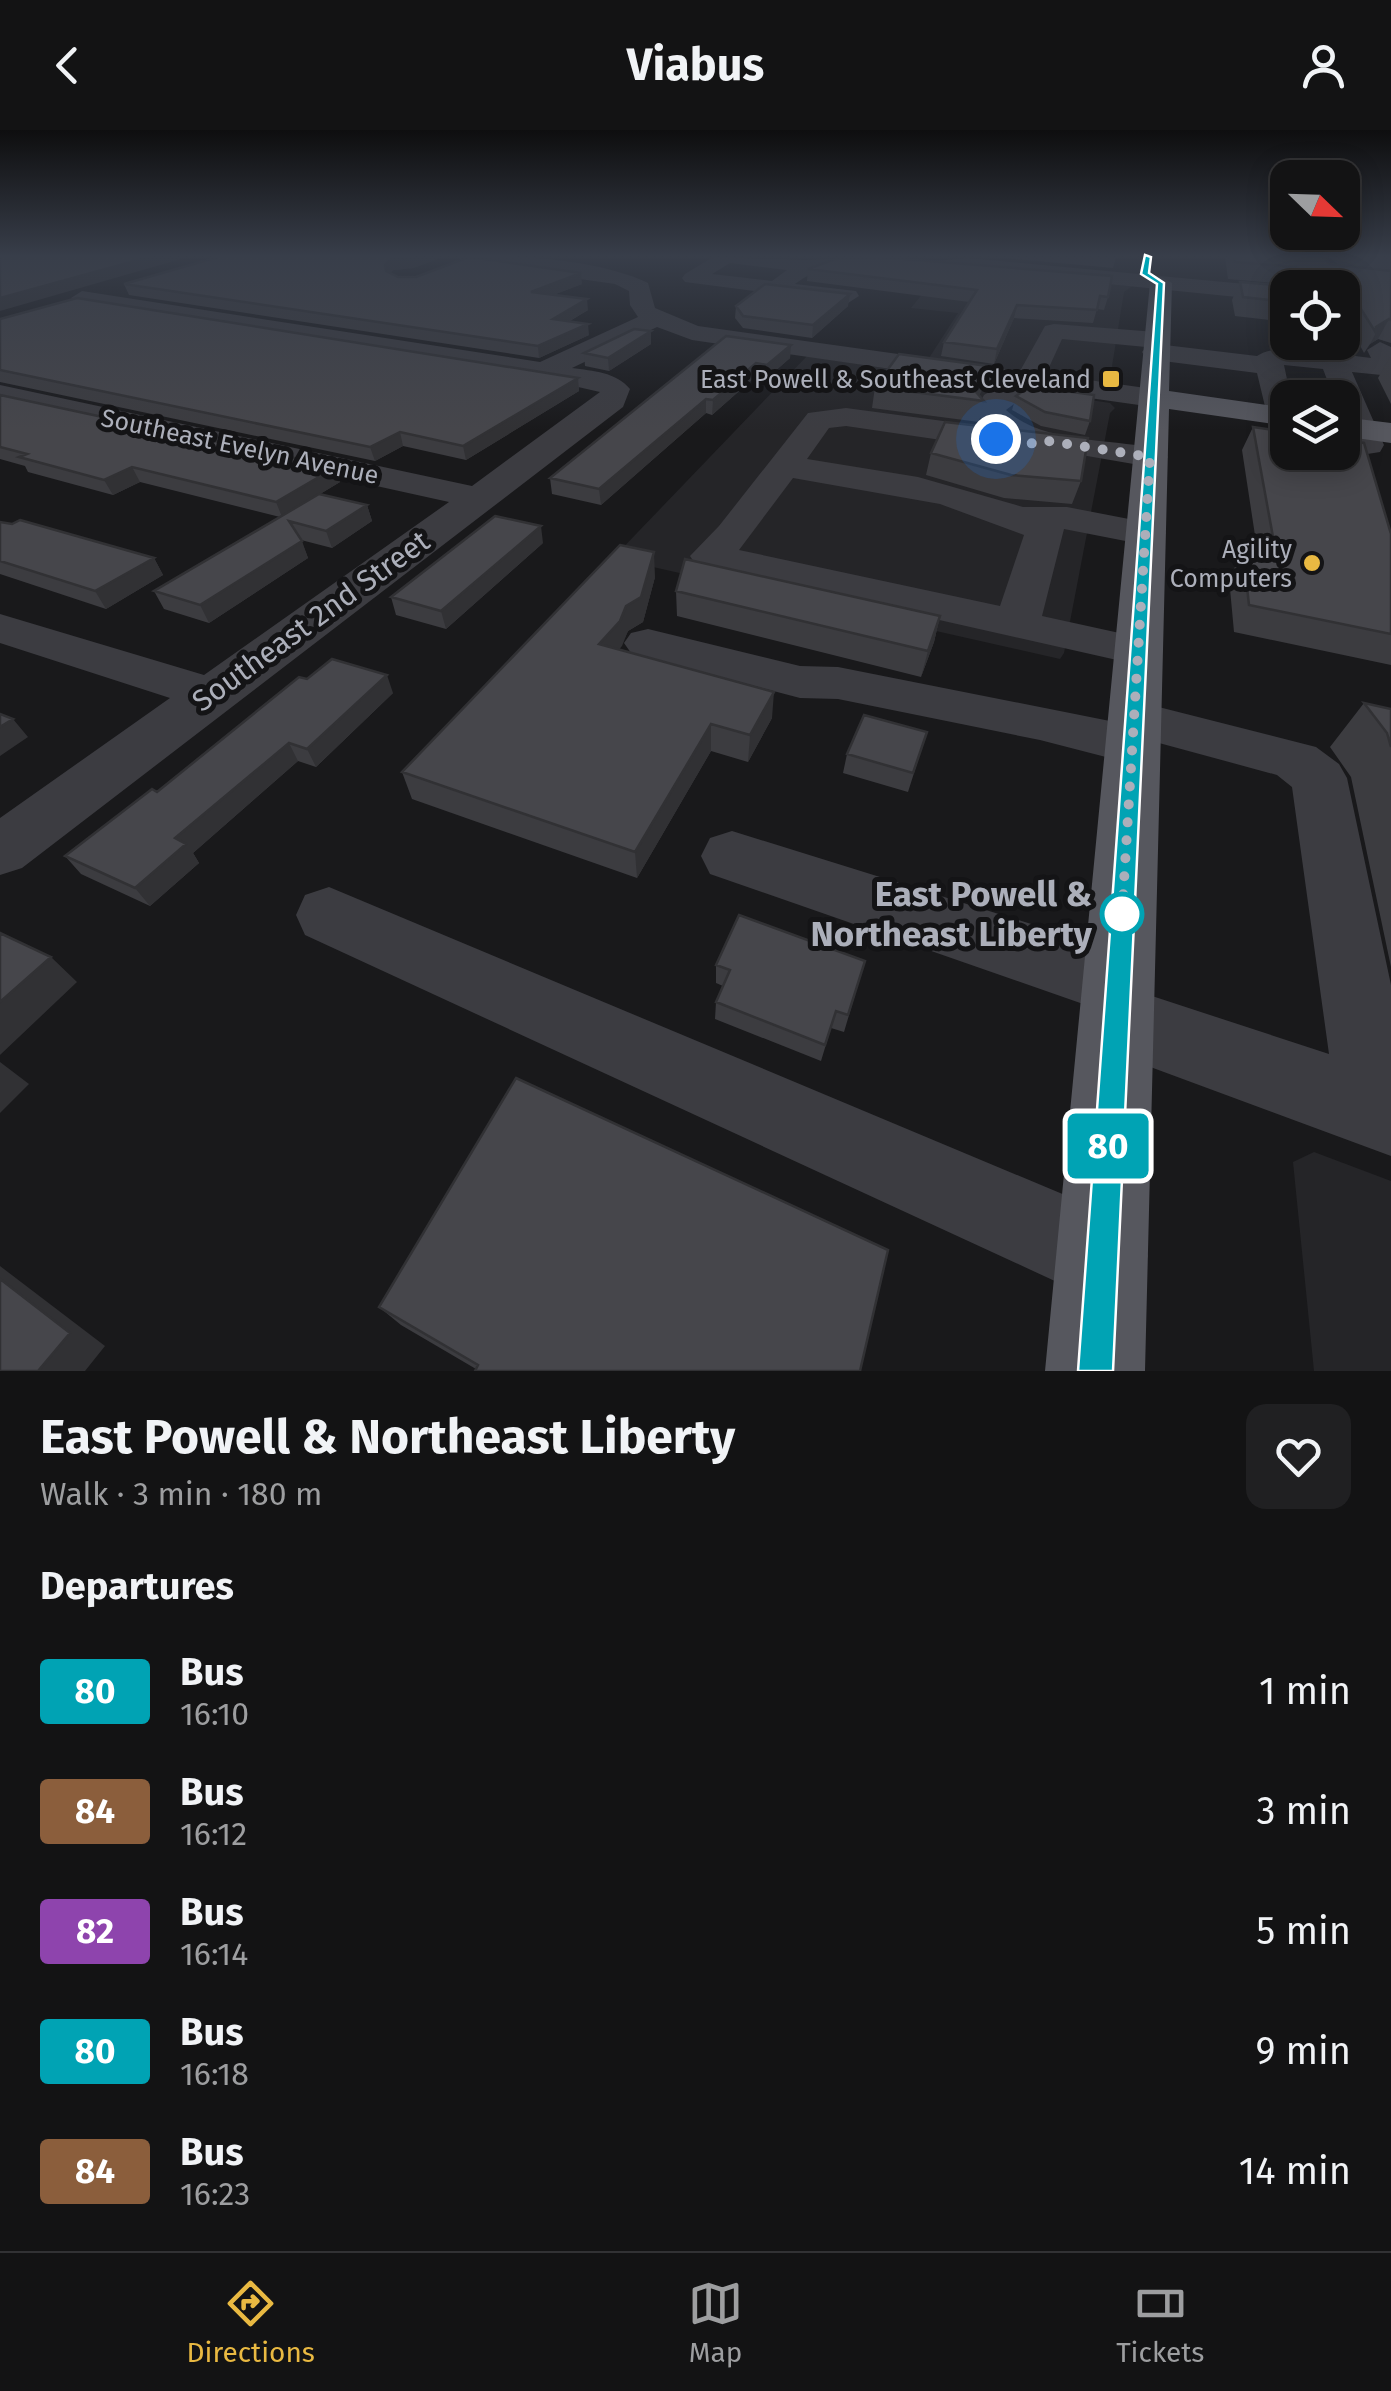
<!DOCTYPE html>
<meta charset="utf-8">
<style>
:root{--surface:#131314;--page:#202022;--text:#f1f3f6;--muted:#9d9ea0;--line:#323234;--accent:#e9b942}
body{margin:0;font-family:"Fira Sans",sans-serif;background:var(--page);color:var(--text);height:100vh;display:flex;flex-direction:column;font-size:38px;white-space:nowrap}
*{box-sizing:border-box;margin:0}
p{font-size:32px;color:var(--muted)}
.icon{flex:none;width:55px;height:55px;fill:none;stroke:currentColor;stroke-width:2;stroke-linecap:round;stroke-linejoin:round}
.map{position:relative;height:1241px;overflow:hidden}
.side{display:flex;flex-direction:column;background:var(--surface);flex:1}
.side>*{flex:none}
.badge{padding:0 20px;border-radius:8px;font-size:35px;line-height:65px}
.needle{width:65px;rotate:113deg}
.controls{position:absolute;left:1270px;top:30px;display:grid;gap:20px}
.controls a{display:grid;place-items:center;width:90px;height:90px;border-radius:20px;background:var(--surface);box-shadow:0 5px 25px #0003,0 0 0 2px var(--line);font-size:50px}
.you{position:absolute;width:50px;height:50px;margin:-25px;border:8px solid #fff;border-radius:50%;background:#1a73e8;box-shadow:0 0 0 15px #1a73e833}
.map>.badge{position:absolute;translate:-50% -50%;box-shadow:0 0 0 5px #fff}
h2{padding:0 40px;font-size:38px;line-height:90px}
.round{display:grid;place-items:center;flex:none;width:105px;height:105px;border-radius:20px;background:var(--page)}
.headline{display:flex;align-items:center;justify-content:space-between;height:170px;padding:0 40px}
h1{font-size:48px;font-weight:700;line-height:75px}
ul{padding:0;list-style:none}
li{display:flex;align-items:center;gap:30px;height:120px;padding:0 40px}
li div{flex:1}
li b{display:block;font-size:38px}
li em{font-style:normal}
li .badge{min-width:110px;font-weight:700;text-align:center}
header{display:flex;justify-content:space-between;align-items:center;height:130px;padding:0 40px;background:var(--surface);font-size:45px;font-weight:700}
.dock{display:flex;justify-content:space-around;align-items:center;height:140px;border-top:2px solid var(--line);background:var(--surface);font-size:28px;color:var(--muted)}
.dock a{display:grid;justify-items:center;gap:5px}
.dock .current{color:var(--accent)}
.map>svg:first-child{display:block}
.built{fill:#252528}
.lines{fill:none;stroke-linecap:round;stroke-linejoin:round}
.minor{fill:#3c3c41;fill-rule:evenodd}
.major{fill:#56575e;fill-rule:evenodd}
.wall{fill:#3c3c40}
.shaded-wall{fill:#313134}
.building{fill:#46464b;stroke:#313134;stroke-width:2.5}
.line{fill:#00a3b4;stroke:#fff;stroke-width:2.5}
.walk{stroke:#acafba;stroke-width:10;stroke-dasharray:0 18}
.poi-dot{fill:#e9b942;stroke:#141416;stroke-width:4}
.stop-dot{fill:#fff;stroke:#00a3b4;stroke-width:5}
.labels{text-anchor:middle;stroke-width:10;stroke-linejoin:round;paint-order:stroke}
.far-poi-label{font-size:25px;fill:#acafba;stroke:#141416;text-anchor:end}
.far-street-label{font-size:25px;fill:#acafba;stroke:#141416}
.street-label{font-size:30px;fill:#acafba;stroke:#141416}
.near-stop-label{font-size:35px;font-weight:bold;fill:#acafba;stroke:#141416;text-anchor:end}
</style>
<header><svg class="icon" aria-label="back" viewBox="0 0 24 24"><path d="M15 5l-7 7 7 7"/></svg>Viabus<svg class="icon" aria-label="person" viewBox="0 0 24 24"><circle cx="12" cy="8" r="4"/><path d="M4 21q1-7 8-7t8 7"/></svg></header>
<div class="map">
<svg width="1391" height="1241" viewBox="0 0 1391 1241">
<rect width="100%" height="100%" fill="#19191b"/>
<!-- built -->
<path class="built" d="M972 137 1132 156 1124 162 1112 236 1119 248 1093 252 929 228 958 183 911 178 941 141Z
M807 226 1110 273 1115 278 1110 283 1064 523 1060 529 613 428Z
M1314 1022 1391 1051V1241H1314L1293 1032Z"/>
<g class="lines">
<!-- minor -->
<path class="minor" d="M457 127C512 124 598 129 648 153L655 178 698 196 1020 241 1045 196 1054 194 1156 202 1165 205 1169 210 1165 215 1257 226C1278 210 1343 225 1371 228L1367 220 1380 212 1391 217V246L1352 242 1384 315 1380 322 1342 328 1330 325 1329 322H1342V308L1349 307 1342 291V268H1334L1323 239 1284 235 1291 268H1288V293H1269L1257 243 1155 230 1146 228 1142 222 1146 217 1062 209 1046 244 1153 259 1163 262 1168 268 1163 274 1153 277 1033 260 1006 280C1044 315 1114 308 1163 320L1168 327 1163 334 1151 337 1029 316 1016 321 846 296 829 298 807 329 918 347 1023 377H1067L1160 395 1166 403 1160 411 1146 415 1064 399 1042 486 1156 511 1163 521 1156 531 1139 535 696 435 690 426 719 396 808 283 846 278 988 297 975 282 984 265 1001 255 692 210 657 197 572 238C593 241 616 242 630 259L623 277 22 738 0 745V688L170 568 0 513V484L204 545 449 372 0 273V255L472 356 600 262 543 249 82 175 71 168 82 161 540 232 638 187 630 175 629 161 615 154 467 133ZM793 348 940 374 1024 405 1000 476 739 420Z
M713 127 805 130 890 127 935 131 968 128 1288 158V172L968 140C913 145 840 118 795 154L856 161 859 166 848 173 685 152 682 148 685 144ZM730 133 787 140 772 151 712 144Z
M648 499 800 536 838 537 1110 591 1116 577 1135 571 1316 617 1339 634 1347 648 1391 855V1026L1091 915 1080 890 1086 875 710 744 701 726 710 708 732 701 1118 821 1143 831 1154 854 1149 865 1329 924 1292 657 1277 645 1159 613 1152 628 1133 634 1040 610 838 569 800 568 631 523 624 513 631 503Z
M329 757 1134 1094 1148 1126 1134 1158 1102 1172 1070 1158 305 805 296 785 305 765Z"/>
<!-- major -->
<path class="major" d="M1161 147 1172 153 1169 261 1288 278V296L1169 279 1145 1241H1045L1150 153Z
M1342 287 1391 293V313L1342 306Z"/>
</g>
<!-- wall -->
<path class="wall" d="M993 127H1116L1113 138Z
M1225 127H1323L1330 134 1391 141V213L1378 209 1370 214 1364 223 1351 198H1342V158H1288V192L1235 186 1232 170 1240 152 1291 157 1288 154 1228 149Z
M1328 127H1391V140L1338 134Z
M414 138 393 140 390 143 398 147 582 154 553 165 588 180 570 191 589 205 539 228 129 165 124 154Z
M808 139 1108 167 1104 180 1097 179 1093 193 1014 188 994 234 941 226 944 212 969 172 807 151Z
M736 176H848L812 208 743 198 735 188Z
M0 189 578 248 579 261 466 330 403 316 375 331 0 252Z
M651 201V214L609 241 585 236 584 223Z
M726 206 791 215 790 228 766 249 755 247 712 285 706 283 601 375 552 364 550 348Z
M1390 227H1391V274L1378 248Z
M984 256 979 265 984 271 979 292 872 278 875 257Z
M0 265 336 337 340 352 320 364 367 375 372 391 332 418 301 410 308 428 209 493 164 479 154 461 280 387 140 352 113 365 28 342 25 336 0 329Z
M1016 266 1090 291 1085 305 1041 296 1012 280Z
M1253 297 1391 404V535L1234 502 1229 448 1243 422 1258 425 1242 320Z
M931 323 1081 351 1072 374 1004 368 926 345Z
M0 392 154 428 163 445 106 479 0 444Z
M543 413 446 499 396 485 391 467Z
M655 447 643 492 628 501 619 520 772 588 748 632 711 621 637 748 412 669 402 642Z
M676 461 940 486 934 512 921 547 677 486Z
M307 549 393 563 316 637 298 631 193 723 199 733 150 776 81 744 65 726 157 662Z
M1364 573 1391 579V837L1351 647 1330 617Z
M927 602 908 662 843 643 847 624Z
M865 831 844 902 831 898 821 931 715 889 716 872 723 856 716 853V835Z
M888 1120 476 1239 401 1195 379 1177Z"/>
<!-- shaded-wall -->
<path class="shaded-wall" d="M149 127H188L0 181V168Z
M416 127H443L414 138 393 140 387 146 385 135 390 130Z
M581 143 582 154 532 173 531 162Z
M850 164 848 176 812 208 813 195Z
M587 169 588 180 554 200 553 189Z
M1017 175 1014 188 994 234 997 219Z
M1389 189 1378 209 1370 214 1376 203V197Z
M588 194 589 205 539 228 538 216Z
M651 201V214L609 241 608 228Z
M791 215 790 228 766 249 767 235Z
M756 233 755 247 712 285 713 270Z
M988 236 984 256 977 270 976 262Z
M578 248 579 261 466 330 463 316Z
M706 269V283L601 375 599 359Z
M400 302 403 316 375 331 370 317Z
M132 337 140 352 113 365 104 350Z
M336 337 340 352 282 387 276 372Z
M367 375 372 391 332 418 326 401Z
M541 396 543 413 446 499 441 481Z
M302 411 308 428 209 493 200 475Z
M654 422 655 447 643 492 628 501 622 516 601 540 599 514 626 476Z
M154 428 163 445 106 479 95 461Z
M940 486 934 512 921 547 928 521Z
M387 545 393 563 316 637 307 619Z
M774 562 772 588 748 632 750 605Z
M13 589 28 607 0 626V597Z
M711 594V621L637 748 635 722Z
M289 613 298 631 193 723 199 733 150 776 135 758 175 708Z
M51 827 77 852 0 925V872Z
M0 932 29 954 0 983Z
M0 1136 105 1216 85 1241H38L0 1149Z"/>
<!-- building -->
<path class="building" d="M0 127H149L0 168Z
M218 127H416L390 130 385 135 386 141 398 147H416L469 127 581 143 531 162 587 169 553 189 588 194 538 216 124 154Z
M879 127 1112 146 1108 167 1100 166 1097 180 1017 175 997 219 944 212 977 160 808 139 835 129Z
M1234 127H1323L1330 134 1391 141V190L1389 189 1376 197V203L1361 179 1342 177V158H1288V172L1243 167 1240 152 1296 157 1300 154V140L1296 137 1235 132Z
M765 154 850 164 813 195 743 186 736 176Z
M77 168 578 248 463 316 400 302 370 317 0 240V189Z
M634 199 651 201 608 228 584 223Z
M726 206 791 215 767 235 756 233 713 270 706 269 599 359 550 348Z
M899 224 988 236 976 262 984 271 875 257Z
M1030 256 1094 265 1090 291 1045 282 1016 266Z
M0 265 336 337 276 372 132 337 104 350 19 327 27 324 0 317Z
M945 292 1088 308 1081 351 1011 345 931 323Z
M1253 297 1288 302V322H1342V310L1364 313 1391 404V504L1249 475 1243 422 1277 429Z
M319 364 367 375 326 401 289 391 302 411 200 475 154 461Z
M495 386 541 396 441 481 391 467Z
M20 390 154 428 95 461 0 431V392L12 394Z
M620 415 654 422 641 467 626 476 620 491 599 514 774 562 750 605 711 594 635 722 402 642Z
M685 429 940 486 928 521 676 461Z
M332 529 387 545 307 619 289 613 175 708 186 714 135 758 65 726 152 659 157 662 299 547 307 549Z
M1364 573 1391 579V617L1387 603Z
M0 584 13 589 0 597Z
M864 585 927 602 913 643 847 624Z
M739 785 865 831 848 885 836 881 825 915 716 872 730 840 716 835Z
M0 803 51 827 0 872Z
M516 948 888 1120 860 1241H475L478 1235 379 1177Z
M0 1149 70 1203 38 1241H0Z"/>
<!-- sky -->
<linearGradient id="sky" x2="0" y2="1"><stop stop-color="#0e0e0f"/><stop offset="0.42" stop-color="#383e4a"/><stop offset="1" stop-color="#383e4a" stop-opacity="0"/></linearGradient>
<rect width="1391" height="300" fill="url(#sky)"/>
<!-- line -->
<path class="line" d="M1145 125 1151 127 1149 143 1164 153 1113 1241H1078L1157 154 1141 144Z"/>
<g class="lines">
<!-- walk -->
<path class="walk" d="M996 309 1037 314 1048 311 1150 327 1122 784"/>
</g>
<!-- markers -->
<g class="poi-dot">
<rect x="1101" y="239" width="20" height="20" rx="5"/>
<circle cx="1312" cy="433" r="10"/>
</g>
<circle class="stop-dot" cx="1122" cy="784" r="20"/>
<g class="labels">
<!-- far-poi labels -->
<g class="far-poi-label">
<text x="1091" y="258">East Powell &amp; Southeast Cleveland</text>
<text x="1292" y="428">Agility<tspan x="1292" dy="29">Computers</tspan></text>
</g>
<!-- far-street labels -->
<g class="far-street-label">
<text transform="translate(240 316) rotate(12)" y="9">Southeast Evelyn Avenue</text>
</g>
<!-- street labels -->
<g class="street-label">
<text transform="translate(311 491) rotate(-36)" y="10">Southeast 2nd Street</text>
</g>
<!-- near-stop labels -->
<g class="near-stop-label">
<text x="1092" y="776">East Powell &amp;<tspan x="1092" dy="40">Northeast Liberty</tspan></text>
</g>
</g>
</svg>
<div class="controls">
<a><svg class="needle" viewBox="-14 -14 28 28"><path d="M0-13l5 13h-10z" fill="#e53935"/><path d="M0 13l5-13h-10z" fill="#9d9ea0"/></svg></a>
<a><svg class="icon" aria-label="locate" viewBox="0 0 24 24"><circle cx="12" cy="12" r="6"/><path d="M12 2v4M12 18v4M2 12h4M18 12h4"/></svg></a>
<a><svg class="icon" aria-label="layers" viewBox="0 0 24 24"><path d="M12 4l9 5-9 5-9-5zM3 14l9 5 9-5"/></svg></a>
</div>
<div class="you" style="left:996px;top:309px"></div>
<b class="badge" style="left:1108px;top:1016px;background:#00a3b4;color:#fff">80</b>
</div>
<section class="side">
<div class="headline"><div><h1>East Powell &amp; Northeast Liberty</h1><p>Walk · 3 min · 180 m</p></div><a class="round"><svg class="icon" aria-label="heart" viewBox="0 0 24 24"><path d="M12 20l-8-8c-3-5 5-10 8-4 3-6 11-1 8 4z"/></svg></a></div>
<h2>Departures</h2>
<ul>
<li><span class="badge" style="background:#00a3b4;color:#fff">80</span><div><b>Bus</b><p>16:10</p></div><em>1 min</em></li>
<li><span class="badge" style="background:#8b5e3c;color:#fff">84</span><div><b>Bus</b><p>16:12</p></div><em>3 min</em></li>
<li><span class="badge" style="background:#8e44ad;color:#fff">82</span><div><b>Bus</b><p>16:14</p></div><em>5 min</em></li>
<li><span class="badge" style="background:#00a3b4;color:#fff">80</span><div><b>Bus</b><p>16:18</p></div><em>9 min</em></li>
<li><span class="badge" style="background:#8b5e3c;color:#fff">84</span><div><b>Bus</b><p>16:23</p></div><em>14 min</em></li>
</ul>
</section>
<nav class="dock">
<a class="current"><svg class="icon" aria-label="directions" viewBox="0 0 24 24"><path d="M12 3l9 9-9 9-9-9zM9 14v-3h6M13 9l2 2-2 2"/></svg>Directions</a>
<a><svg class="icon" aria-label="map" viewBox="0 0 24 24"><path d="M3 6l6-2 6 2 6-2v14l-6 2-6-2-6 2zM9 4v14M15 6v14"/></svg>Map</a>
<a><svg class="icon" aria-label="tickets" viewBox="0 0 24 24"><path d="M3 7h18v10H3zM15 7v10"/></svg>Tickets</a>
</nav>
